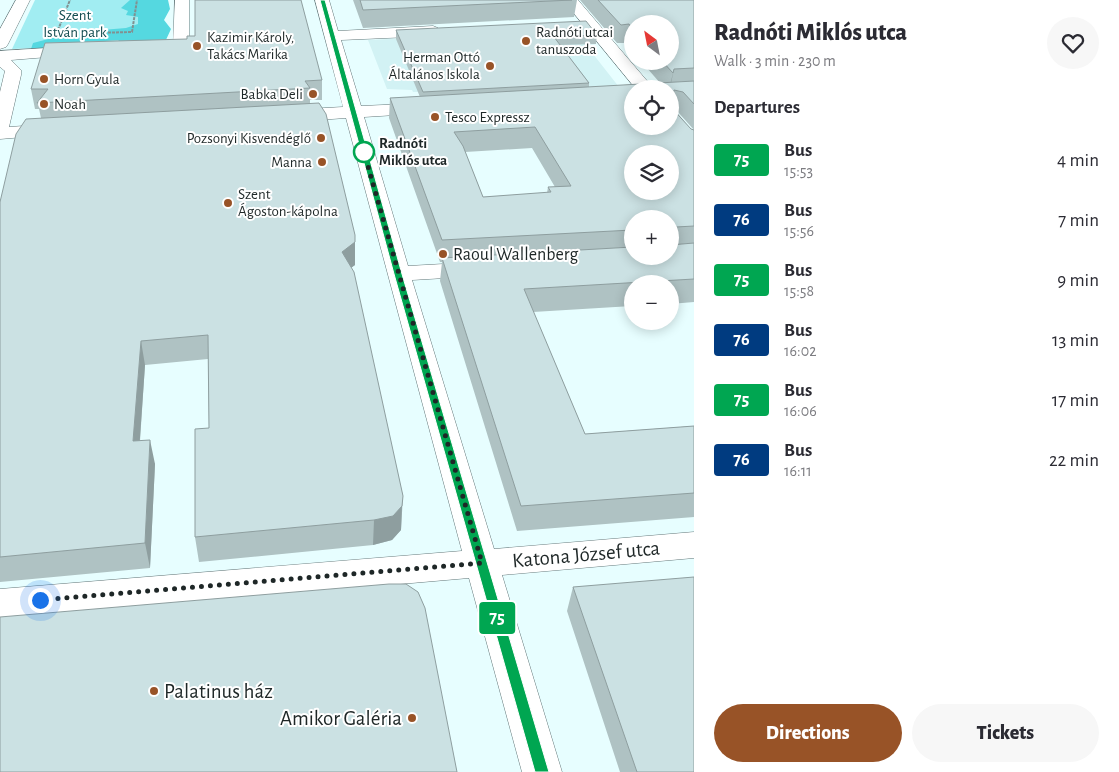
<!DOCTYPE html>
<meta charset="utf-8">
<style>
:root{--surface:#fff;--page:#f7f7f7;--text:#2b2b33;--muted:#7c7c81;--accent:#985327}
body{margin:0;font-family:"Alegreya Sans",sans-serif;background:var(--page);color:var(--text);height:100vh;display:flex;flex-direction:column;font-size:19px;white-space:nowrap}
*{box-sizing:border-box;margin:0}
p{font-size:16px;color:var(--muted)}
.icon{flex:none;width:28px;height:28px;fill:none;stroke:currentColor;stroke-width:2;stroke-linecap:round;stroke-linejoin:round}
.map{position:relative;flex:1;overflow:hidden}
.side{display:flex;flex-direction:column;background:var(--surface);width:425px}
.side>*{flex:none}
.badge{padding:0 10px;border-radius:4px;font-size:18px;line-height:32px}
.needle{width:32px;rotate:328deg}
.controls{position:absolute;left:624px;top:15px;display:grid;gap:10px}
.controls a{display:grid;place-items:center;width:55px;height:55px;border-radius:50%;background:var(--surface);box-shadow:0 2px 12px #0003;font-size:25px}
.you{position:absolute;width:25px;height:25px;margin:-12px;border:4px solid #fff;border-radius:50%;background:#1a73e8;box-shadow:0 0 0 8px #1a73e833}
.map>.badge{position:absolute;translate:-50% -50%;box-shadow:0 0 0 2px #fff}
h2{padding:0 20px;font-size:19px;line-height:45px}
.round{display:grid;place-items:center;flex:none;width:52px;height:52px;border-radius:26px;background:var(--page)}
.summary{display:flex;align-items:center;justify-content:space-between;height:85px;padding:0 20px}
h1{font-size:24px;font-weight:800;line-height:38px}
.primary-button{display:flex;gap:10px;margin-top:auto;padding:10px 20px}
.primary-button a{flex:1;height:58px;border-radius:30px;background:var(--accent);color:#fff;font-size:20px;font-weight:800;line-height:58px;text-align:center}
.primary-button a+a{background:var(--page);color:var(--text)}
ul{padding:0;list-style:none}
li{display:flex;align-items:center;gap:15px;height:60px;padding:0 20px}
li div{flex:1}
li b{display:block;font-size:19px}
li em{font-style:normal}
li .badge{min-width:55px;font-weight:700;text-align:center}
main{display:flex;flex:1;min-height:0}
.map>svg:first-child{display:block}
.built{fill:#d2f2f4}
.green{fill:#a1edf2}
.forest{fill:#55d8e0}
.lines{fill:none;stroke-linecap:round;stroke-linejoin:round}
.minor-casing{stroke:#64787a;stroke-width:1}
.path{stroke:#819191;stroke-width:2;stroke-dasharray:3 1;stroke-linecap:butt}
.minor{fill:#fff;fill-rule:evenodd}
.wall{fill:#afc2c3;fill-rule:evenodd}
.shaded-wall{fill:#8e9e9f}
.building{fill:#cbe1e3;stroke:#8e9e9f;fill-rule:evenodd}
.line{fill:#00a651;stroke:#fff}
.walk{stroke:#1e2727;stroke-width:5;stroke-dasharray:0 9}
.poi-dot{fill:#985327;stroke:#fff;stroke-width:2}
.stop-dot{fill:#fff;stroke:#00a651;stroke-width:2.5}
.labels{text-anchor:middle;stroke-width:4;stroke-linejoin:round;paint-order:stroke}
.far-park-label{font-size:15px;fill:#124c50;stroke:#fff}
.far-poi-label{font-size:15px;fill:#1e2727;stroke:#fff;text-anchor:start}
.far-stop-label{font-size:15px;font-weight:bold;fill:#1e2727;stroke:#fff;text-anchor:start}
.poi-label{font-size:18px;fill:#1e2727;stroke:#fff;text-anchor:start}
.near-street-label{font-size:21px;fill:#1e2727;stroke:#fff}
.near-poi-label{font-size:21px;fill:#1e2727;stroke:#fff;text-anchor:start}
</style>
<main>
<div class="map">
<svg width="694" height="772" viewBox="0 0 694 772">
<rect width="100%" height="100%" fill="#e7feff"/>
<!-- built -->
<path class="built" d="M575 31 619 87 413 92 412 90 387 89 368 40Z"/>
<!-- green -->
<path class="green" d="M35 0H159L155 43 12 49Z"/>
<!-- forest -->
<path class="forest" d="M130 0H168L170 9 164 20 171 29 165 42 123 44 118 40 106 41 104 47 31 49 33 43 60 36 79 38 102 30 126 28 138 24V17L126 15 128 11 121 8Z"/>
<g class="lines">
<!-- minor casing -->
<g class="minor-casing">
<path id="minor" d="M16 0H30L8 44 6 47 0 49V29Z
M175 0H189V47L187 50 152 53 146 51 144 48 146 45 173 42Z
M315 0H329L338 31 433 26 438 28 441 31 438 34 433 36 341 40 361 106 428 103 434 104 437 108 434 112 428 113 364 117 408 266 479 262 487 264 491 269 487 274 479 276 412 280 494 549 694 532V558L502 575 562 772H522L469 578 0 619V589L462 551 346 118 289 122 283 120 280 116 283 112 289 110 343 107Z
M563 0H578L654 89H636Z
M79 46 85 48 87 51 85 54 11 60 21 70V75L9 127 53 124 60 126 62 130 60 134 0 139V92L5 71 0 67V51Z"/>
</g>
<!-- path -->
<path class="path" d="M58 30 70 0
M92 33 132 32 137 0"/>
<!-- minor -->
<use href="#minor" class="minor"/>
</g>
<!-- wall -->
<path class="wall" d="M353 0H577L574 17 363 28Z
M580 0H694V130L678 112 675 111 691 129 694 130V302L670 304V284H632V306L533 312 585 434 694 426V517L517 531 440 281 442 262H440L389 118 390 98 420 97 396 39V30L597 35 596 44 560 45 589 83V87L660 83 641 61H670L632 24V51L625 43H617ZM532 148 555 187H548L547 193 483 197 465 152ZM632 219H670V256H632Z
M322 80V100H310V103L355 265 351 268 403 496 401 530 392 540 373 545 199 562 195 537 209 428 208 359 145 365 140 441 155 464 150 568 0 582V202L41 118 39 109H35L31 89Z
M573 587 694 772H620L567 611Z"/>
<!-- shaded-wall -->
<path class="shaded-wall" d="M674 69 670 88 669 89Z
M355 235V265L342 274V252Z
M141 341 145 365 138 466 133 441Z
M150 440 155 464 150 568 145 543Z
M402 506 401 530 392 540 373 545 374 520Z"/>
<!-- building -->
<path class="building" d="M195 0H301L322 80 305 81 310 88 37 103 48 89H31L45 43 187 39V36H195Z
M360 0H572L363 10Z
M598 0H694V68L674 69 673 73 662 61H670V24H632V29L629 24 621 25Z
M586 21 597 35 554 37 589 83 423 92 396 30Z
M694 81V104L683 92 674 90 671 107 691 129 694 130V226L676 227 674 231H670V219H632V230L442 240 390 98ZM632 89H670V126H632ZM535 127 571 186 548 187 551 192 483 197 463 146 454 132ZM632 154H670V191H632Z
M319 103 326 114 355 235V242L342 252 354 272 403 496 402 506 393 516 374 520 195 537V429L209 428 208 335 141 341 133 441 150 440 145 543 0 557V202L16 134 26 119Z
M694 243V279L524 289 585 434 694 426V493L521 506 442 258 632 247V256H670V245Z
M694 577V772H637L573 587Z
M389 584H406L418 592 425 608 457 772H0V617Z"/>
<!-- line -->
<path class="line" d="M320 0H325L402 274 549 772H535L394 274Z"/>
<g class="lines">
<!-- walk -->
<path class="walk" d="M40 600 482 563 363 149 364 152"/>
</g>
<!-- markers -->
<g class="poi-dot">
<circle cx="526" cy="41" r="5"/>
<circle cx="197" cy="46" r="5"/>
<circle cx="490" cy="66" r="5"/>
<circle cx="44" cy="79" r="5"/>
<circle cx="313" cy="94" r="5"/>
<circle cx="44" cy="104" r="5"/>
<circle cx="435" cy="117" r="5"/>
<circle cx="321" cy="138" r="5"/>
<circle cx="322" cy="162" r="5"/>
<circle cx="228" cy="203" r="5"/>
<circle cx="443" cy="254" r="5"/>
<circle cx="154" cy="691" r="5"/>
<circle cx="412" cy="718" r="5"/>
</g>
<circle class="stop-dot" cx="364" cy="152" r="10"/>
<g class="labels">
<!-- far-park labels -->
<g class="far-park-label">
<text x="75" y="20">Szent<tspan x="75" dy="17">István park</tspan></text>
</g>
<!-- far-poi labels -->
<g class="far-poi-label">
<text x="536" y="37">Radnóti utcai<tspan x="536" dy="17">tanuszoda</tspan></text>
<text x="207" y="42">Kazimir Károly,<tspan x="207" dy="17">Takács Marika</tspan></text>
<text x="480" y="62" text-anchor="end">Herman Ottó<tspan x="480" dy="17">Általános Iskola</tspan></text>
<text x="54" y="84">Horn Gyula</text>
<text x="303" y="99" text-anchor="end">Babka Deli</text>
<text x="54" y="109">Noah</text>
<text x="445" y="122">Tesco Expressz</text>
<text x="311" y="143" text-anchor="end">Pozsonyi Kisvendéglő</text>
<text x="312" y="167" text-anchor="end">Manna</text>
<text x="238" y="199">Szent<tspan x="238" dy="17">Ágoston-kápolna</tspan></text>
</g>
<!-- far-stop labels -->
<g class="far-stop-label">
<text x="379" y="148">Radnóti<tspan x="379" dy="17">Miklós utca</tspan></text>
</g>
<!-- poi labels -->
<g class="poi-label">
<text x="453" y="260">Raoul Wallenberg</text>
</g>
<!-- near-street labels -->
<g class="near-street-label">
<text transform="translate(586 554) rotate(-5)" y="7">Katona József utca</text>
</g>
<!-- near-poi labels -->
<g class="near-poi-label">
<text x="164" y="698">Palatinus ház</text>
<text x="402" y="725" text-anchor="end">Amikor Galéria</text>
</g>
</g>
</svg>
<div class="controls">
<a><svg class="needle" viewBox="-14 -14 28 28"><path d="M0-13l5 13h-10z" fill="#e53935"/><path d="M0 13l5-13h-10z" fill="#7c7c81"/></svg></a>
<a><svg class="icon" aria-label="locate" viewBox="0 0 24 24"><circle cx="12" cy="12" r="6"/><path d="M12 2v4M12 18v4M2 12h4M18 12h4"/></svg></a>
<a><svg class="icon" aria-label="layers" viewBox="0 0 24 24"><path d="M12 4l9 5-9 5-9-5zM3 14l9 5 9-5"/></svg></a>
<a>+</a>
<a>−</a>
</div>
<div class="you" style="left:40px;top:600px"></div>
<b class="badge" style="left:497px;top:618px;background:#00a651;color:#fff">75</b>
</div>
<section class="side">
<div class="summary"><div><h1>Radnóti Miklós utca</h1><p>Walk · 3 min · 230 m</p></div><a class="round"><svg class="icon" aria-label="heart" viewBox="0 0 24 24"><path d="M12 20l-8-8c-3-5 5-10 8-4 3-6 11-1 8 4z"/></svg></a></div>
<h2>Departures</h2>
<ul>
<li><span class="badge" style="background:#00a651;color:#fff">75</span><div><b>Bus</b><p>15:53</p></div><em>4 min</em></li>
<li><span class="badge" style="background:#003b80;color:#fff">76</span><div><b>Bus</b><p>15:56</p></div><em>7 min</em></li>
<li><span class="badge" style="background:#00a651;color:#fff">75</span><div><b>Bus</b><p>15:58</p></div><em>9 min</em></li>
<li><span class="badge" style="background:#003b80;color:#fff">76</span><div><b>Bus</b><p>16:02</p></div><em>13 min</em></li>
<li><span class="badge" style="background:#00a651;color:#fff">75</span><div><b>Bus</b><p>16:06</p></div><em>17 min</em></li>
<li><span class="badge" style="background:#003b80;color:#fff">76</span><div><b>Bus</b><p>16:11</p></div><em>22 min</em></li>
</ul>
<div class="primary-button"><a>Directions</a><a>Tickets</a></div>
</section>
</main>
